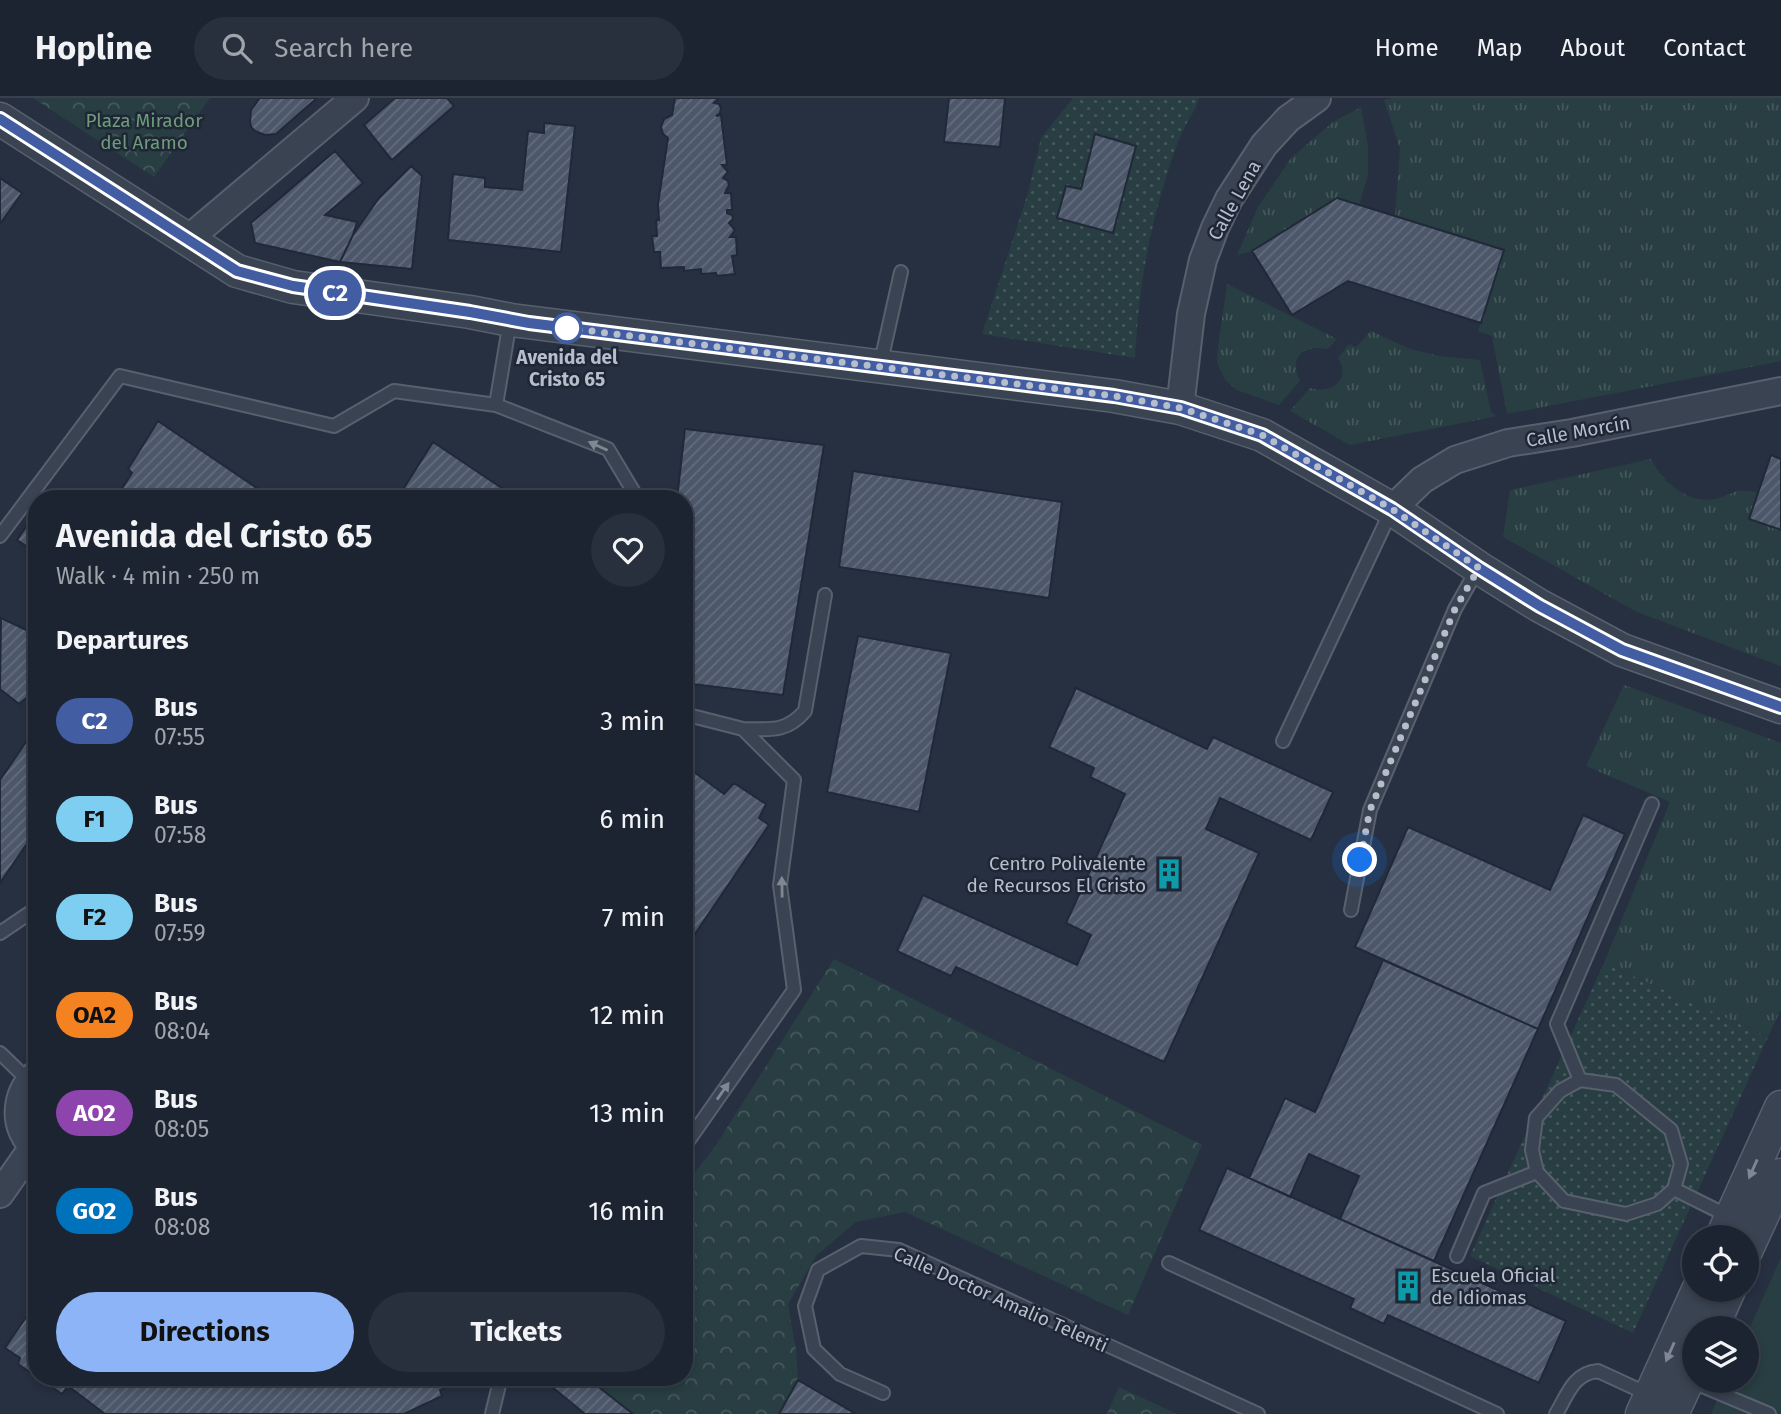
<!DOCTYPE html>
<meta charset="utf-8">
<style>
:root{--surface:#1c2431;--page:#29303d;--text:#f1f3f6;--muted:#a0a4ab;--line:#3a414d;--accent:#8eb4f8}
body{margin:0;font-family:"Fira Sans",sans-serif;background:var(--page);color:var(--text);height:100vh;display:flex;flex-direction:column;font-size:26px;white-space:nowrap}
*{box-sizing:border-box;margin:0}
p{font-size:23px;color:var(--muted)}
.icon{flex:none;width:38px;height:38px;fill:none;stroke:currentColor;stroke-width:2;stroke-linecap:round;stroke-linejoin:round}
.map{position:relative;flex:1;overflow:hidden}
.panel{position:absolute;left:28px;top:392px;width:665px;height:896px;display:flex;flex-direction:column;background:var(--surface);border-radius:28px;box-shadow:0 4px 10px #0003,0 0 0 2px var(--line)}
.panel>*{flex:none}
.badge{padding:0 14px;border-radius:23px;font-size:24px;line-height:46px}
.controls{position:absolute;left:1682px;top:1127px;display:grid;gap:14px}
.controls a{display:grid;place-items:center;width:77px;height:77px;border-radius:50%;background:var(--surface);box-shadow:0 4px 10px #0003,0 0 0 2px var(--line);font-size:35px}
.you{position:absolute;width:35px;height:35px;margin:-18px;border:5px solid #fff;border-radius:50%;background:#1a73e8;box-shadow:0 0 0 10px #1a73e833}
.map>.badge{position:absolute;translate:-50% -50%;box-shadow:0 0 0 4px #fff}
h2{padding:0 28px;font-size:26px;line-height:63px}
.round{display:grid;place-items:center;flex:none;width:74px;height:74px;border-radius:37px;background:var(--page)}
.headline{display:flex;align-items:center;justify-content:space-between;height:119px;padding:0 28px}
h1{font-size:33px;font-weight:700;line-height:52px}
.action{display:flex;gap:14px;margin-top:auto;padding:14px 28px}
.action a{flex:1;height:80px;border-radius:42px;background:var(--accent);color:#111;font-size:28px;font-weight:700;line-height:80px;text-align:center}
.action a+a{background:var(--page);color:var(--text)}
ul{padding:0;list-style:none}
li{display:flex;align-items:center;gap:21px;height:98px;padding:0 28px}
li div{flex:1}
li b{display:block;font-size:26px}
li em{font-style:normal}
li .badge{min-width:77px;font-weight:700;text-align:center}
header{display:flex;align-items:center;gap:42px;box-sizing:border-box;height:98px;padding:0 35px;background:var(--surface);border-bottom:2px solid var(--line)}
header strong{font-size:33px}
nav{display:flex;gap:38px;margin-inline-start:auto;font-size:24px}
.search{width:490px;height:63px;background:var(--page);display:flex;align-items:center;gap:18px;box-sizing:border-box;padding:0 24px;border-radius:38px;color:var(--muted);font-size:26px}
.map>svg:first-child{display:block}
.grass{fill:url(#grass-tufts)}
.park{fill:url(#park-crowns)}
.garden{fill:url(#garden-dots)}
.pitch{fill:#283e42}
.building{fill:url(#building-hatch);stroke:#212938;stroke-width:2}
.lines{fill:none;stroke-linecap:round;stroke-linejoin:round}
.service-casing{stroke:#58606e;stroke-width:16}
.minor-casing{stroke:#58606e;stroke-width:30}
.tertiary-casing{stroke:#58606e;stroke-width:35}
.service{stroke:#3a4351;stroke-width:12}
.minor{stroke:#3a4351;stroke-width:26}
.tertiary{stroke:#3a4351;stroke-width:32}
.oneway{fill:#7f8794}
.line-casing{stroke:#fff;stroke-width:16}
.line{stroke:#435da3;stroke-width:10}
.walk{stroke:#b7becb;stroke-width:7;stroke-dasharray:0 12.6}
.stop-dot{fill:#fff;stroke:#435da3;stroke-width:3.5}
.labels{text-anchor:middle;stroke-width:5;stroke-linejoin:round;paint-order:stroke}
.park-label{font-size:19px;fill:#6e9c7a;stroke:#1f2736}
.street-label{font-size:19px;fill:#b7becb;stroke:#1f2736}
.stop-label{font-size:19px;font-weight:bold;fill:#b7becb;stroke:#1f2736}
.poi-label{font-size:19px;fill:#b7becb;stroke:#1f2736;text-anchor:end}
</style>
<header>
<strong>Hopline</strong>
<div class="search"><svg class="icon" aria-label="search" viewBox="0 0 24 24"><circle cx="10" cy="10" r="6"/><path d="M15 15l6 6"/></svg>Search here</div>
<nav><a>Home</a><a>Map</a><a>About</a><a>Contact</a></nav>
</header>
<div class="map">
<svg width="1781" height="1316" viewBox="0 0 1781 1316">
<defs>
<pattern id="grass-tufts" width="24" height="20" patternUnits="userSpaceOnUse" patternTransform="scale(1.75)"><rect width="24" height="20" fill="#283e42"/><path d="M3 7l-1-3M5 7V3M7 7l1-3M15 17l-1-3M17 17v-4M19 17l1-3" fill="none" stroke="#45585c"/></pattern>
<pattern id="park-crowns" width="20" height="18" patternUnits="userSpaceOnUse" patternTransform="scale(1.75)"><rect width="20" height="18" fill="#283e42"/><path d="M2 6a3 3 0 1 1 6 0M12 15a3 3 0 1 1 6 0" fill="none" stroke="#45585c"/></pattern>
<pattern id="garden-dots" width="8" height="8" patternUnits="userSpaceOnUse" patternTransform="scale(1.75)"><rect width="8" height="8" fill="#283e42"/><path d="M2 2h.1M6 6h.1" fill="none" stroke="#45585c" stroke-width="1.8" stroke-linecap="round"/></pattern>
<pattern id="building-hatch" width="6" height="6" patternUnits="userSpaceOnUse" patternTransform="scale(1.75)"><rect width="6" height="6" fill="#4c576a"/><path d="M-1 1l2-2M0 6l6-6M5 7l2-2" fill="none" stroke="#646d7e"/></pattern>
</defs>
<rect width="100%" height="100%" fill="#263041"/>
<!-- grass -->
<path class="grass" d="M1393 0H1781V263L1507 316 1492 238 1478 233 1503 152 1395 118 1400 51 1384 2Z
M1361 9 1368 48V77L1359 107 1337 100 1252 153 1237 157 1258 109 1291 60 1333 24Z
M1227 186 1337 241 1328 251C1304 246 1288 258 1300 283L1279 307 1237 292 1225 282 1217 265 1218 249Z
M1371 233 1410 251 1439 258 1480 262 1491 314 1497 318 1350 347 1290 313 1310 290C1331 297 1352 281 1338 260L1349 246 1356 249Z
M1651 361C1662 383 1687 406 1714 401 1735 398 1732 388 1758 395L1749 421 1781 432V568L1637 514 1503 439 1510 392Z
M1624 587 1781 645V911L1768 939 1604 865 1670 704 1586 668Z"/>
<!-- park -->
<path class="park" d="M33 0H210L154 79Z
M834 861 1202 1047 1128 1217 905 1114 856 1124 816 1158 788 1206 796 1252 798 1282 779 1316H633L586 1279H684V1088L714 1050Z
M1119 1289 1177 1316H1107Z"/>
<!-- garden -->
<path class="garden" d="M1073 0H1199C1196 12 1190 18 1185 29 1175 48 1169 70 1163 90 1146 146 1138 202 1135 260L982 236 1028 95 1041 40Z
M1604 865 1768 939 1633 1235 1470 1158Z"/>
<!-- pitch -->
<path class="pitch" d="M1781 1159V1316H1711L1725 1283H1746L1747 1236Z"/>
<!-- building -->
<path class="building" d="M260 0H317L276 36 265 37 255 33 251 29 250 24 251 12Z
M395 0H447L454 8 392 62 364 27Z
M675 0H719L714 5 719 6 721 10 720 15 716 18 721 17 727 67H722L728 74 723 80 728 83 729 87 725 95H731L732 112H727V115L732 117 733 121 729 125 735 132 730 139H736L737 157 732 158 735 176 717 178 716 175 701 176V171L684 173V169L661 170 660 154H654L652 138H657L656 122H659L658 106 668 40 663 36 661 29 664 21 672 17Z
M949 0H1005L1000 49 944 44Z
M544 25 575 28 561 154 448 142 453 76 485 80V89L522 92 528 33 544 35Z
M1095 36 1136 48 1113 135 1057 120 1066 88 1081 91Z
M335 53 363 85 325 117 357 124 353 137 340 164 255 145 251 125Z
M411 68 422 78 412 171 340 164 353 137 379 100Z
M0 80 22 95 0 126Z
M1337 100 1504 152 1481 225 1348 183 1292 217 1252 153Z
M158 323 273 401H117L116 400 132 375 128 371Z
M685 331 824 347 783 597 684 585V401H677Z
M433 344 518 401H397Z
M1771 357 1781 361V432L1749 421Z
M853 373 1062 404 1049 500 839 469Z
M37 413V455L17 442Z
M1 520 37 537V601L30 597 19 606 0 591Z
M858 538 951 555 919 714 827 694Z
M1076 590 1207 651 1213 639 1333 694 1311 742 1220 700 1206 731 1259 755 1164 964 956 869 951 878 897 853 923 797 1077 867 1091 837 1066 825 1125 696 1090 679 1094 670 1049 649Z
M37 628V731L0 785V682Z
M694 674 724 696 734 685 766 706 759 720 769 727 684 852V688Z
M1583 717 1625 736 1538 931 1355 849 1408 729 1550 792Z
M1383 862 1538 931 1434 1163 1340 1121 1359 1078 1309 1056 1290 1099 1249 1080 1285 1000 1315 1014Z
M1227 1070 1566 1223 1539 1285 1388 1217 1384 1226 1350 1210 1354 1201 1199 1132Z
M37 1203V1279H454L457 1284 440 1292 442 1298 404 1316H105L68 1288 62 1296 18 1266 20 1260 5 1250Z
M540 1279H586L633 1316H585Z
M798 1282 856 1316H779Z"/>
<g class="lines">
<!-- service casing -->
<g class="service-casing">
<path id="service" d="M880 268 901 174
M496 307 608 351 638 401
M0 438 120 278 334 328 394 293 496 307 510 223
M684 616 743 631 794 682 780 787 794 892 684 1049
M743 631C770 631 786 635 805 613L825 497
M1283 643 1392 411
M1351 812 1370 712 1455 511 1478 470
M0 835 37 810
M0 955 28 982
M1580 982 1616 987 1671 1032 1681 1066 1674 1091 1657 1106 1626 1116 1564 1103 1537 1074 1532 1052 1536 1020 1560 993Z
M1580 982 1557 926 1652 706
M1674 1091 1730 1119
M1457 1158 1484 1095 1537 1074
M1169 1165 1497 1316
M1688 1282 1769 1316
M883 1295 840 1276 814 1251 805 1208 818 1172 861 1148 899 1152 1258 1316
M492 1316 499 1287 495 1279
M1556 1316C1567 1298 1573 1275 1598 1273L1650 1297"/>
</g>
<!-- minor casing -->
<g class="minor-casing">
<path id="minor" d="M187 142 355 0
M1180 310 1191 216 1203 162 1215 130 1229 101 1264 47 1288 21 1317 0
M1392 411 1422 382 1455 362 1508 345 1572 335 1781 293
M37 975C14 996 11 1031 37 1052
M0 1096 33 1049"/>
</g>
<!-- tertiary casing -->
<g class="tertiary-casing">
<path id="tertiary" d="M0 21 237 173 293 189 470 214 511 222 1114 298 1180 310 1262 337 1392 411 1479 470 1540 508 1622 552 1781 609
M1722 1139 1781 1009
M1746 1153 1781 1077
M1712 1230 1729 1192
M1642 1316 1698 1192
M1672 1316 1694 1269"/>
</g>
<!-- service -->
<use href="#service" class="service"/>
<!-- minor -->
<use href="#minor" class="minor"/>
<!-- tertiary -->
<use href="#tertiary" class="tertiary"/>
</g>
<!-- one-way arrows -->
<defs><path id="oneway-solid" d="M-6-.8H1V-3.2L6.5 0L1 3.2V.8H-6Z" transform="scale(1.75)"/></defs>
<g class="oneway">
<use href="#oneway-solid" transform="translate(598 348) rotate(-156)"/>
<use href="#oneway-solid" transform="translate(782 789) rotate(-91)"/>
<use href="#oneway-solid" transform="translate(723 993) rotate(-55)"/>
<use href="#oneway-solid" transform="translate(1753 1071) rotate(114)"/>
<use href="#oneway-solid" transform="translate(1670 1254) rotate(114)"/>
</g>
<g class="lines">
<!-- line casing -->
<g class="line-casing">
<path id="line" d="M0 21 237 173 293 188 470 214 529 225 1114 298 1181 310 1262 337 1392 411 1479 470 1540 508 1622 552 1781 609"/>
</g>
<!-- line -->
<use href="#line" class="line"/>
<!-- walk -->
<path class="walk" d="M567 230 1114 298 1181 310 1262 337 1392 411 1479 470 1455 511 1370 712 1360 762"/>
</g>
<!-- icons -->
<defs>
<g id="building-bare" transform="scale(2.415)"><path d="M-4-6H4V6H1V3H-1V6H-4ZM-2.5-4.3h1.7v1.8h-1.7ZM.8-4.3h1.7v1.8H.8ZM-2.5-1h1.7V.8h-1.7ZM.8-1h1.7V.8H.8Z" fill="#0f9aa8" stroke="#1f2736" stroke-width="2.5" paint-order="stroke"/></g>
</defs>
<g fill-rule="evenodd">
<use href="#building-bare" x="1169" y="776"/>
<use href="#building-bare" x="1408" y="1188"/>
</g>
<!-- markers -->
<circle class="stop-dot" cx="567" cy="230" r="14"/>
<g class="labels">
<!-- park labels -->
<g class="park-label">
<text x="144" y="29">Plaza Mirador<tspan x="144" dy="22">del Aramo</tspan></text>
</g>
<!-- street labels -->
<g class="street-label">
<text transform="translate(1234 102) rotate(-61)" y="7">Calle Lena</text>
<text transform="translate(1578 333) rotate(-10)" y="7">Calle Morcín</text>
<text transform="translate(1001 1201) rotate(24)" y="7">Calle Doctor Amalio Telenti</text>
</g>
<!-- stop labels -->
<g class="stop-label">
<text x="567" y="266">Avenida del<tspan x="567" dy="22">Cristo 65</tspan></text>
</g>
<!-- poi labels -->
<g class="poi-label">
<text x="1146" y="772">Centro Polivalente<tspan x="1146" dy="22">de Recursos El Cristo</tspan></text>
<text x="1431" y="1184" text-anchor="start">Escuela Oficial<tspan x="1431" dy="22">de Idiomas</tspan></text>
</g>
</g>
</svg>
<div class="controls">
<a><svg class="icon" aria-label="locate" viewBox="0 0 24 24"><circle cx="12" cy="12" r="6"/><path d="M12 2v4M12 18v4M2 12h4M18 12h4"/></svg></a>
<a><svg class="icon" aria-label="layers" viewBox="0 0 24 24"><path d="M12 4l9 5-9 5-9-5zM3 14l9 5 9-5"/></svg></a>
</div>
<div class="you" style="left:1360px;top:762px"></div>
<b class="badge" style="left:335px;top:195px;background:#435da3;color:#fff">C2</b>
<section class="panel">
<div class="headline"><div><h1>Avenida del Cristo 65</h1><p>Walk · 4 min · 250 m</p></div><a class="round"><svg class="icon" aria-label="heart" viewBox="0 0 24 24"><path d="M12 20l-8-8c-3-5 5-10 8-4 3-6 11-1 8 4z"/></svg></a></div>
<h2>Departures</h2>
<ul>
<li><span class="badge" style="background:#435da3;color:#fff">C2</span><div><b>Bus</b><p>07:55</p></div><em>3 min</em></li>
<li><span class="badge" style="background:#7ecef1;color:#111">F1</span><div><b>Bus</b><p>07:58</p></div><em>6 min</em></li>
<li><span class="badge" style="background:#7ecef1;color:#111">F2</span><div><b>Bus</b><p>07:59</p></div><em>7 min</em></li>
<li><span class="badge" style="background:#f58220;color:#111">OA2</span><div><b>Bus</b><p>08:04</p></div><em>12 min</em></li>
<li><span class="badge" style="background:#8e44ad;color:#fff">AO2</span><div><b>Bus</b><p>08:05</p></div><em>13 min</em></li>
<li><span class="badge" style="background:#0072bc;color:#fff">GO2</span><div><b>Bus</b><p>08:08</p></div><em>16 min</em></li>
</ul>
<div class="action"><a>Directions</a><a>Tickets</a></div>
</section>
</div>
